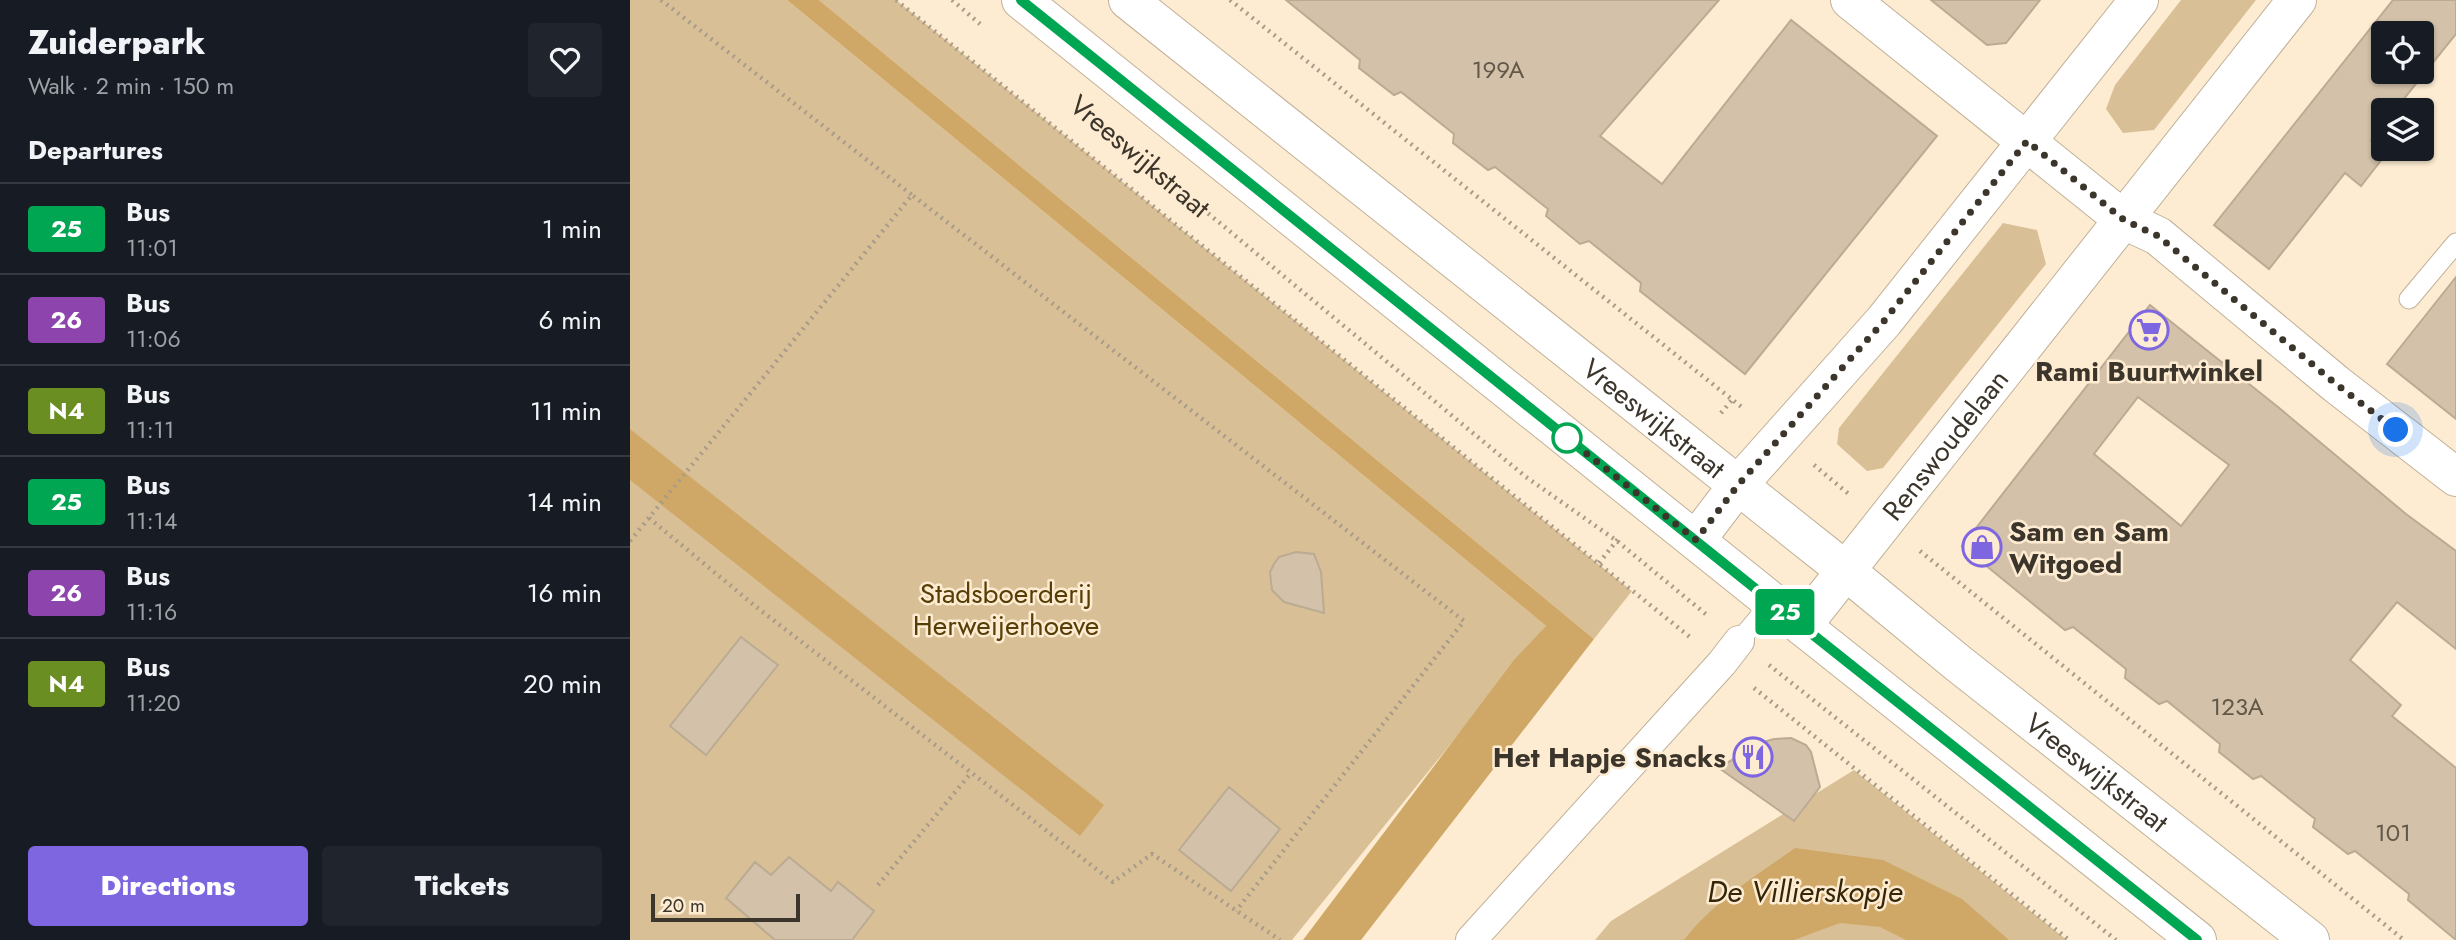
<!DOCTYPE html>
<meta charset="utf-8">
<style>
:root{--surface:#171b24;--page:#20242c;--text:#f1f3f6;--muted:#9ea1a6;--line:#363941;--accent:#7f66e1}
body{margin:0;font-family:Jost,sans-serif;background:var(--page);color:var(--text);height:100vh;display:flex;flex-direction:column;font-size:26px;white-space:nowrap}
*{box-sizing:border-box;margin:0}
p{font-size:23px;color:var(--muted)}
.icon{flex:none;width:38px;height:38px;fill:none;stroke:currentColor;stroke-width:2;stroke-linecap:round;stroke-linejoin:round}
.map{position:relative;flex:1;overflow:hidden}
.sheet{display:flex;flex-direction:column;background:var(--surface);width:630px}
.sheet>*{flex:none}
.badge{padding:0 14px;border-radius:5px;font-size:24px;line-height:46px}
.tools{position:absolute;left:1741px;top:21px;display:grid;gap:14px}
.tools a{display:grid;place-items:center;width:63px;height:63px;border-radius:7px;background:var(--surface);box-shadow:0 2px 5px #0004;font-size:35px}
.scale{position:absolute;left:21px;bottom:18px;width:149px;box-sizing:border-box;padding-left:7px;border:4px solid #3c352b;border-top:0;font-size:19px;line-height:24px;white-space:nowrap;color:#3c352b;-webkit-text-stroke:5px #fdecd2;paint-order:stroke}
.you{position:absolute;width:35px;height:35px;margin:-18px;border:5px solid #fff;border-radius:50%;background:#1a73e8;box-shadow:0 0 0 10px #1a73e833}
.map>.badge{position:absolute;translate:-50% -50%;box-shadow:0 0 0 4px #fff}
h2{padding:0 28px;font-size:26px;line-height:63px}
.round{display:grid;place-items:center;flex:none;width:74px;height:74px;border-radius:7px;background:var(--page)}
.overview{display:flex;align-items:center;justify-content:space-between;height:119px;padding:0 28px}
h1{font-size:33px;font-weight:800;line-height:52px}
.button{display:flex;gap:14px;margin-top:auto;padding:14px 28px}
.button a{flex:1;height:80px;border-radius:7px;background:var(--accent);color:#fff;font-size:28px;font-weight:800;line-height:80px;text-align:center}
.button a+a{background:var(--page);color:var(--text)}
ul{padding:0;list-style:none}
li{display:flex;align-items:center;gap:21px;height:91px;padding:0 28px;border-top:2px solid var(--line)}
li div{flex:1}
li b{display:block;font-size:26px}
li em{font-style:normal}
li .badge{min-width:77px;font-weight:700;text-align:center}
main{display:flex;flex:1;min-height:0}
.map>svg:first-child{display:block}
.green{fill:#d9bf96}
.water{fill:#cfa867}
.building{fill:#d3c2a9;stroke:#bbab92;stroke-width:2;fill-rule:evenodd}
.lines{fill:none;stroke-linecap:round;stroke-linejoin:round}
.service-casing{stroke:#c1b198;stroke-width:21}
.pedestrian-casing{stroke:#c1b198;stroke-width:32}
.minor-casing{stroke:#c1b198;stroke-width:40}
.secondary-casing{stroke:#c1b198;stroke-width:40}
.path{stroke:#a89b88;stroke-width:4.5;stroke-dasharray:2 5;stroke-linecap:butt}
.service{stroke:#fff;stroke-width:19}
.pedestrian{stroke:#fff;stroke-width:30}
.minor{stroke:#fff;stroke-width:38}
.secondary{stroke:#fff;stroke-width:38}
.line-casing{stroke:#fff;stroke-width:16}
.line{stroke:#00a651;stroke-width:10}
.walk{stroke:#3c352b;stroke-width:7;stroke-dasharray:0 12.6}
.stop-dot{fill:#fff;stroke:#00a651;stroke-width:3.5}
.labels{text-anchor:middle;stroke-width:5;stroke-linejoin:round;paint-order:stroke}
.number-label{font-size:24px;fill:#62584a}
.street-label{font-size:28px;fill:#3c352b;stroke:#fdecd2}
.poi-label{font-size:28px;font-weight:bold;fill:#3c352b;stroke:#fdecd2}
.park-label{font-size:28px;fill:#573d06;stroke:#fdecd2}
.water-label{font-size:30px;font-style:italic;fill:#362608;stroke:#fdecd2}
</style>
<main>
<section class="sheet">
<div class="overview"><div><h1>Zuiderpark</h1><p>Walk · 2 min · 150 m</p></div><a class="round"><svg class="icon" aria-label="heart" viewBox="0 0 24 24"><path d="M12 20l-8-8c-3-5 5-10 8-4 3-6 11-1 8 4z"/></svg></a></div>
<h2>Departures</h2>
<ul>
<li><span class="badge" style="background:#00a651;color:#fff">25</span><div><b>Bus</b><p>11:01</p></div><em>1 min</em></li>
<li><span class="badge" style="background:#8e44ad;color:#fff">26</span><div><b>Bus</b><p>11:06</p></div><em>6 min</em></li>
<li><span class="badge" style="background:#6b8e23;color:#fff">N4</span><div><b>Bus</b><p>11:11</p></div><em>11 min</em></li>
<li><span class="badge" style="background:#00a651;color:#fff">25</span><div><b>Bus</b><p>11:14</p></div><em>14 min</em></li>
<li><span class="badge" style="background:#8e44ad;color:#fff">26</span><div><b>Bus</b><p>11:16</p></div><em>16 min</em></li>
<li><span class="badge" style="background:#6b8e23;color:#fff">N4</span><div><b>Bus</b><p>11:20</p></div><em>20 min</em></li>
</ul>
<div class="button"><a>Directions</a><a>Tickets</a></div>
</section>
<div class="map">
<svg width="1826" height="940" viewBox="0 0 1826 940">
<rect width="100%" height="100%" fill="#fdecd2"/>
<!-- green -->
<path class="green" d="M0 0H157L916 626 662 940H0Z
M189 0H266L1002 591 964 639Z
M1551 0H1626L1524 130 1493 133 1476 109 1485 85Z
M1373 223 1407 230 1416 264 1253 468 1237 471 1207 444 1209 428Z
M1224 770 1437 940H965L981 921Z"/>
<!-- water -->
<path class="water" d="M157 0H189L964 639 731 940H673L884 660 916 626Z
M0 429 474 805 450 836 0 480Z
M1165 848 1253 860 1332 899 1379 940H1276L1250 927 1210 923 1164 940H1054C1083 902 1127 875 1165 848Z"/>
<!-- building -->
<path class="building" d="M656 0H1089L970 136 1032 184 1161 20 1307 136 1115 374 1010 291 1011 283 959 241 950 244 916 216 918 209 865 167 858 170 823 143 824 134 771 92 764 95 729 68 730 60Z
M1301 0H1410L1376 43 1357 45Z
M1763 0H1826V34L1765 110H1754V125L1741 141 1756 154 1731 186 1715 173 1639 269 1584 225ZM1754 33H1792V72H1754Z
M1826 277V419L1757 364Z
M1520 305 1648 407 1776 514 1826 551V649L1767 602 1720 660 1771 705 1762 716 1826 768V940L1778 900 1779 894 1725 851 1718 854 1683 827 1685 819 1631 776 1623 779 1589 752 1590 744 1537 701 1529 704 1495 678 1496 669 1443 627 1435 630 1332 546ZM1508 397 1599 465 1551 526 1464 454Z
M666 552 684 554 691 572 694 613 654 602 642 590 640 572 644 564 649 557Z
M111 637 148 665 76 755 40 726Z
M1161 738 1176 745 1181 752 1190 787 1164 821 1089 768 1127 744 1144 739Z
M599 787 650 829 601 891 549 850Z
M159 857 201 891 208 882 244 911 222 940H145L96 898 125 862 141 875Z"/>
<g class="lines">
<!-- service casing -->
<g class="service-casing">
<path id="service" d="M1779 299 1826 243
M1109 641 1142 602"/>
</g>
<!-- pedestrian casing -->
<g class="pedestrian-casing">
<path id="pedestrian" d="M841 940 1092 663 1109 641"/>
</g>
<!-- minor casing -->
<g class="minor-casing">
<g id="minor">
<path d="M1220 0 1494 220 1528 236 1706 384 1826 477"/>
<path d="M1066 540 1108 485 1254 321 1509 0"/>
<path id="s1" d="M1172 626 1667 0"/>
</g>
</g>
<!-- secondary casing -->
<g class="secondary-casing">
<g id="secondary">
<path d="M391 0 1172 626 1567 940"/>
<path id="s2" d="M498 0 1216 571 1329 664 1680 940"/>
</g>
</g>
<!-- path -->
<path class="path" d="M31 0 282 195
M266 0 1060 637
M322 0 350 24
M600 0 1114 409
M562 200 896 477 987 541 1078 616
M1091 413 1102 400
M1184 465 1220 495
M19 518 125 606 483 882 522 854 650 940
M0 541 282 195 834 621 606 911
M1290 551 1774 940
M969 563 988 539
M1139 665 1486 940
M1124 688 1439 940
M248 885 341 773"/>
<!-- service -->
<use href="#service" class="service"/>
<!-- pedestrian -->
<use href="#pedestrian" class="pedestrian"/>
<!-- minor -->
<use href="#minor" class="minor"/>
<!-- secondary -->
<use href="#secondary" class="secondary"/>
</g>
<g class="lines">
<!-- line casing -->
<g class="line-casing">
<path id="line" d="M391 0 1172 626 1567 940"/>
</g>
<!-- line -->
<use href="#line" class="line"/>
<!-- walk -->
<path class="walk" d="M937 438 1066 540 1108 485 1254 321 1397 141 1494 220 1528 236 1706 384 1766 430"/>
</g>
<!-- icons -->
<defs>
<g id="supermarket-ring" transform="scale(2.0125)"><circle r="9.5" fill="#fdecd2" stroke="#7f66e1" stroke-width="1.5"/><path d="M-6-5.5h2.5l.6 2H6L4.5 2H-2.5L-4.4-4H-6ZM-1.5 3.2a1.3 1.3 0 1 0 .1 0ZM3 3.2a1.3 1.3 0 1 0 .1 0Z" fill="#7f66e1"/></g>
<g id="shop-ring" transform="scale(2.0125)"><circle r="9.5" fill="#fdecd2" stroke="#7f66e1" stroke-width="1.5"/><path d="M-5-2.5h2.3a2.7 3.5 0 0 1 5.4 0H5L5.5 6h-11ZM-1.5-2.5h3a1.5 2.3 0 0 0-3 0Z" fill="#7f66e1"/></g>
<g id="restaurant-ring" transform="scale(2.0125)"><circle r="9.5" fill="#fdecd2" stroke="#7f66e1" stroke-width="1.5"/><path d="M-5-6h1v4h1v-4h1v4h1v-4h1v5L-1.5 .5V6h-2V.5L-5-1ZM5-6V6H3V1.5H1.5Q1.5-4 5-6Z" fill="#7f66e1"/></g>
</defs>
<g fill-rule="evenodd">
<use href="#supermarket-ring" x="1519" y="330"/>
<use href="#shop-ring" x="1352" y="547"/>
<use href="#restaurant-ring" x="1123" y="757"/>
</g>
<!-- markers -->
<circle class="stop-dot" cx="937" cy="438" r="14"/>
<g class="labels">
<!-- number labels -->
<g class="number-label">
<text x="868" y="78">199A</text>
<text x="1607" y="715">123A</text>
<text x="1763" y="841">101</text>
</g>
<!-- street labels -->
<g class="street-label">
<text transform="translate(510 156) rotate(40)" y="10">Vreeswijkstraat</text>
<text dy="10" stroke="none"><textPath href="#s2" startOffset="672">Vreeswijkstraat</textPath></text>
<text dy="10" stroke="none"><textPath href="#s1" startOffset="231">Renswoudelaan</textPath></text>
<text dy="10" stroke="none"><textPath href="#s2" startOffset="1239">Vreeswijkstraat</textPath></text>
</g>
<!-- poi labels -->
<g class="poi-label">
<text x="1519" y="381">Rami Buurtwinkel</text>
<text x="1379" y="541" text-anchor="start">Sam en Sam<tspan x="1379" dy="32">Witgoed</tspan></text>
<text x="1096" y="767" text-anchor="end">Het Hapje Snacks</text>
</g>
<!-- park labels -->
<g class="park-label">
<text x="376" y="603">Stadsboerderij<tspan x="376" dy="32">Herweijerhoeve</tspan></text>
</g>
<!-- water labels -->
<g class="water-label">
<text x="1175" y="902">De Villierskopje</text>
</g>
</g>
</svg>
<div class="tools">
<a><svg class="icon" aria-label="locate" viewBox="0 0 24 24"><circle cx="12" cy="12" r="6"/><path d="M12 2v4M12 18v4M2 12h4M18 12h4"/></svg></a>
<a><svg class="icon" aria-label="layers" viewBox="0 0 24 24"><path d="M12 4l9 5-9 5-9-5zM3 14l9 5 9-5"/></svg></a>
</div>
<div class="scale">20 m</div>
<div class="you" style="left:1766px;top:430px"></div>
<b class="badge" style="left:1155px;top:612px;background:#00a651;color:#fff">25</b>
</div>
</main>
